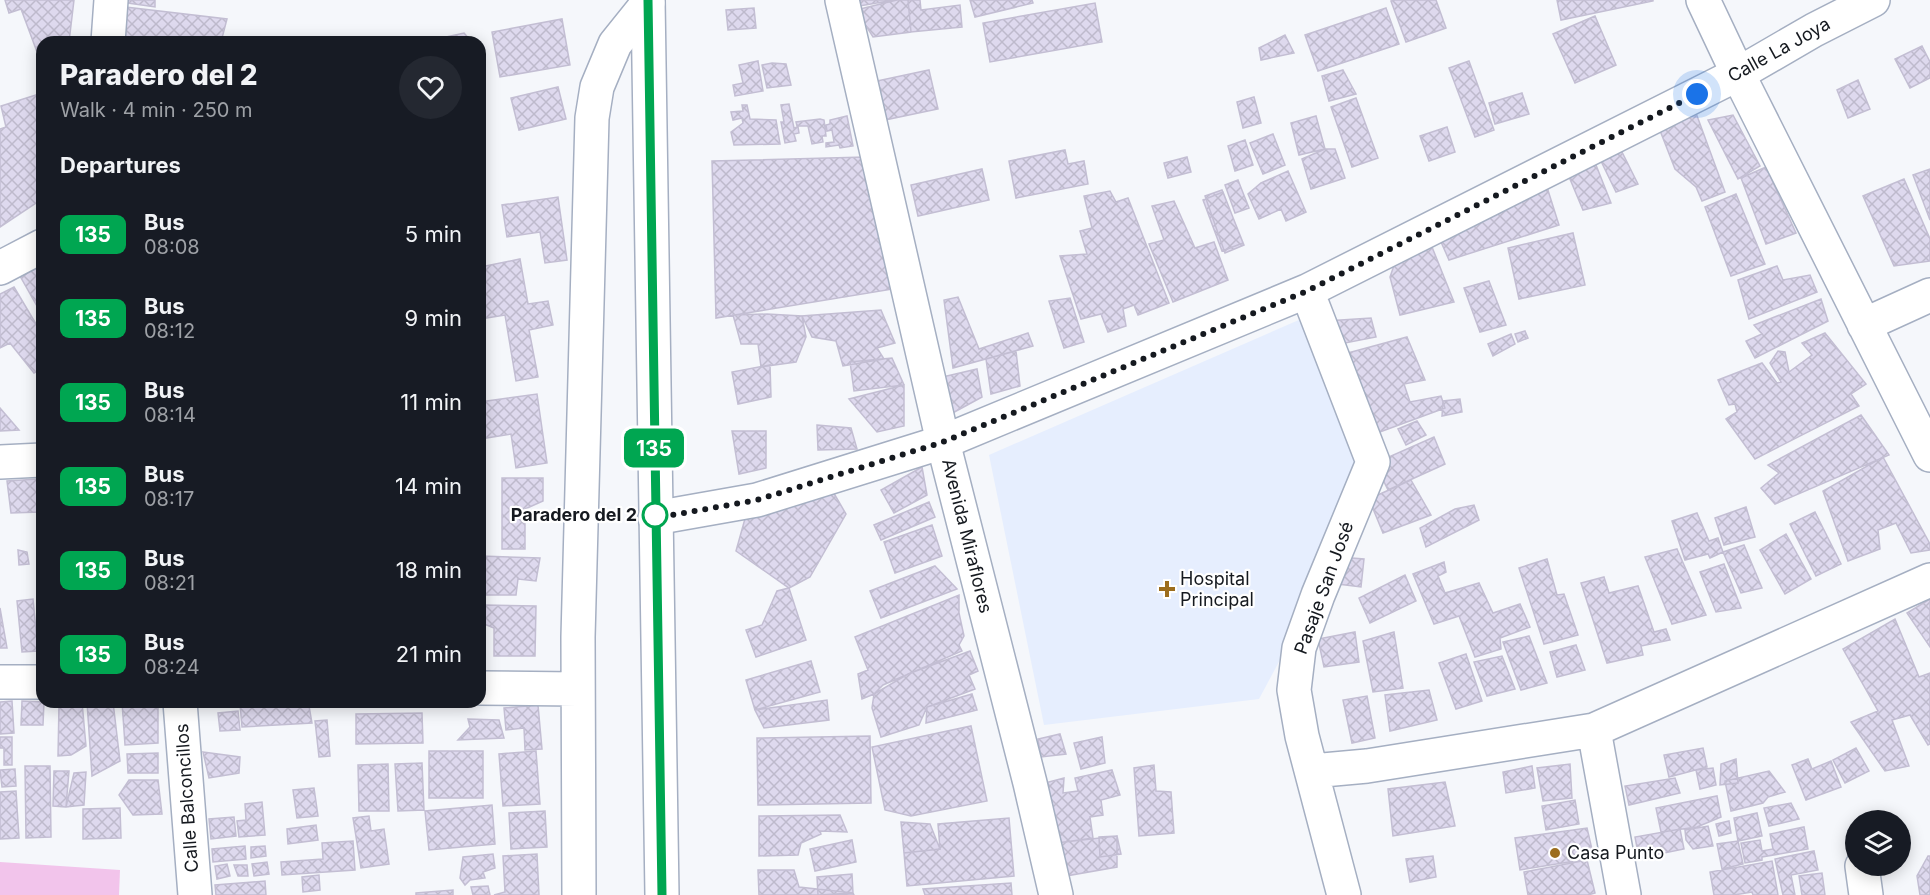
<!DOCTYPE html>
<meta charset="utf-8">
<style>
:root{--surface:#171b24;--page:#242831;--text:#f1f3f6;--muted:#9ea1a6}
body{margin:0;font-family:Inter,sans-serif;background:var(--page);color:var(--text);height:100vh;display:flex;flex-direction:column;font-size:22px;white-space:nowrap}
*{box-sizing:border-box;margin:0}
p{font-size:20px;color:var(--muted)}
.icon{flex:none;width:33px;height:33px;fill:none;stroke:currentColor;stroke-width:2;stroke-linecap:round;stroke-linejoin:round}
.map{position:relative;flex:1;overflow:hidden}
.panel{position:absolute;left:36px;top:36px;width:450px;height:672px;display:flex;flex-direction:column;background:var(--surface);border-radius:18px;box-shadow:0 3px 15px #0003}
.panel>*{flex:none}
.badge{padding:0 12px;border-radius:9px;font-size:21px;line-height:39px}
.fabs{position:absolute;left:1845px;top:810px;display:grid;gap:12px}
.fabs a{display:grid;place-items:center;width:66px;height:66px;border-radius:50%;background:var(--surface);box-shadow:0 3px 15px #0003;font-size:30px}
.you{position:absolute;width:30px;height:30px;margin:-15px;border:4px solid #fff;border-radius:50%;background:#1a73e8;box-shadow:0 0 0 9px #1a73e833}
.map>.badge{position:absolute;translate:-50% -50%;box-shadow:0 0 0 3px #fff}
h2{padding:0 24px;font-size:22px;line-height:54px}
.round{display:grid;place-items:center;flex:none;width:63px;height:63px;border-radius:32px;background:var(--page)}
.overview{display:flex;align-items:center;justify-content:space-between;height:102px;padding:0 24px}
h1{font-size:28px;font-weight:800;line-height:45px}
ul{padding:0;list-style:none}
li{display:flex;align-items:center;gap:18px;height:84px;padding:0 24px}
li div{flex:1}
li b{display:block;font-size:22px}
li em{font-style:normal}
li .badge{min-width:66px;font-weight:700;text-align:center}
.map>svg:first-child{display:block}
.built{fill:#e6eefe}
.garden{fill:#f2c4eb}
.building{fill:url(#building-cross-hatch);stroke:#c3bed3;stroke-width:1.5}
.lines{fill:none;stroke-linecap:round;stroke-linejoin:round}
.street-casing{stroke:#a5afc2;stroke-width:36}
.secondary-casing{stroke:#a5afc2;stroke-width:36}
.highway-casing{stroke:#a5afc2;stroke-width:36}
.street{stroke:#fff;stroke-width:33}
.secondary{stroke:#fff;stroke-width:33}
.highway{stroke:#fff;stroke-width:33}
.line-casing{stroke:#fff;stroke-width:14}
.line{stroke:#00a651;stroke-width:9}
.walk{stroke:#15191f;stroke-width:6;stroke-dasharray:0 10.8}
.stop-dot{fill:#fff;stroke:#00a651;stroke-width:3}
.poi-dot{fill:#9c6d1e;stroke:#fff;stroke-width:2}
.labels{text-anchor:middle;stroke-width:4.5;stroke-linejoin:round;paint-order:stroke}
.street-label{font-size:18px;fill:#15191f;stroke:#fff}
.stop-label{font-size:18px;font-weight:bold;fill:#15191f;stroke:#fff;text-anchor:end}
.poi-label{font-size:18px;fill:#15191f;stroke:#fff;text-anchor:start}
</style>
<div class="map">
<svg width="1930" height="895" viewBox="0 0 1930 895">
<defs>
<pattern id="building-cross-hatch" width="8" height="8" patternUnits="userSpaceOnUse" patternTransform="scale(1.5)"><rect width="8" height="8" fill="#ded9ee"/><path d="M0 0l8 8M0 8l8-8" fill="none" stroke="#bebacc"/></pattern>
</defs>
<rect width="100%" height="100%" fill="#f5f7fb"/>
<!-- built -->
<path class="built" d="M1308 316 1377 479 1259 699 1044 725 989 455Z"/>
<!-- garden -->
<path class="garden" d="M0 862 120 870 119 895H0Z"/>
<!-- building -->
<path class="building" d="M5 0H74L69 42H42V59L40 60 21 9 9 13Z
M121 0H155V7L121 2Z
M852 0H894L854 7Z
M897 0H908L911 32 873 37 856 10Z
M908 0H920L921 10 960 5 962 27 911 32Z
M970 0H1032L1033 3 975 17Z
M1395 0H1436L1446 28 1406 42 1391 1Z
M1557 0H1653V1L1561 20Z
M1095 3 1102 42 990 62 983 23Z
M117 6 227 19 221 42H116Z
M754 8 756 28 728 30 726 10Z
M1386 8 1399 44 1318 71 1305 35Z
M1595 16 1616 65 1575 83 1553 34Z
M562 19 570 65 500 77 492 32Z
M464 33 471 41 423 42Z
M1285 35 1294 53 1261 60 1259 48Z
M1922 46 1930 62V78L1910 88 1895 59Z
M758 61 763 91 735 96 733 85 743 83 739 65Z
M1469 61 1494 130 1475 137 1449 68Z
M772 63 786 64 791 85 767 88 762 65Z
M929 70 938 109 880 121 872 82Z
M1343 70 1356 94 1329 101 1322 76Z
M1858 80 1870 109 1848 118 1837 90Z
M558 87 566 119 519 130 511 98Z
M42 93V199L0 227V129L6 127 1 106Z
M1522 93 1529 114 1495 124 1489 103Z
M1254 97 1261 123 1243 128 1237 102Z
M1356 98 1378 158 1352 167 1331 107Z
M789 104 794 128 798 127 799 133 794 134 796 141 785 143 781 122H784L781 105Z
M742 105H747L750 119 776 120 780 144 734 145 731 132 743 123 742 118 733 120 731 112 743 111Z
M1696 113 1725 192 1702 201 1696 187 1675 169 1659 128Z
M1733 115 1760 166 1738 179 1708 120Z
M847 116 853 146 840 148 839 145 826 147V143L834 142 832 130 827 131 826 125 830 124V120Z
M1316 116 1325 149 1299 155 1291 123Z
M820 119 824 120 826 136H822L823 142 812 144 808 126H797L796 122Z
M1447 127 1455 152 1429 161 1420 136Z
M1273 134 1285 165 1263 174 1250 143Z
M1245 140 1253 165 1235 171 1228 146Z
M1620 148 1638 184 1616 192 1598 155Z
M1325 149H1335L1345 178 1311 189 1302 159Z
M1065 150 1068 164 1084 161 1088 184 1016 198 1009 161Z
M865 157 893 289 716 318 712 161Z
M1187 157 1191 172 1168 178 1164 163Z
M1596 165 1611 203 1583 210 1567 172Z
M1766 167 1796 233 1766 244 1741 178Z
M982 169 989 200 918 216 911 185Z
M1930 169V220L1913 175Z
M1288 171 1306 212 1286 221 1281 209 1259 219 1248 194 1261 183Z
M1904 179 1930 239V261L1894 266 1863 196Z
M1238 180 1249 208 1235 213 1225 185Z
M1546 184 1559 225 1449 260 1437 233Z
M1222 190 1244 245 1225 253 1205 196Z
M1110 191 1116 202 1128 198 1169 303 1138 315 1134 305 1123 309 1126 326 1108 332 1101 314 1081 319 1060 256 1087 254 1080 231 1092 228 1084 196Z
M1223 192 1243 243 1222 251 1203 200Z
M1736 194 1765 264 1731 276 1705 207Z
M558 197 567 260 545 263 540 232 507 237 502 205Z
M1174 201 1195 248 1214 242 1228 280 1173 302 1149 244 1164 240 1152 206Z
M1573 233 1585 285 1519 299 1508 248Z
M1428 237 1454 302 1400 315 1390 277 1400 248Z
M520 259 528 304 548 301 553 325 529 330 538 377 516 381 505 315 480 319V267Z
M42 264V315L20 276Z
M1777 266 1783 280 1810 275 1817 292 1749 319 1738 280Z
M1489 281 1506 325 1480 332 1464 288Z
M14 287 42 334V369L34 373 10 343 0 348V294Z
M958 297 979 349 1028 333 1033 346 953 368 944 300Z
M1070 298 1084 342 1064 348 1049 301Z
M1821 299 1828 321 1755 358 1746 341 1762 334 1754 325Z
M881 310 895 343 877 348 884 359 843 366 836 341 812 337 802 316Z
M767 314 802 316 806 337 796 362 761 367 758 344H741L733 315Z
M1371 318 1376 337 1335 345 1326 321Z
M1525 331 1528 338 1518 342 1515 334Z
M1825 333 1866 384 1851 394 1859 406 1755 459 1726 419 1737 412 1735 404 1729 405 1718 380 1762 363 1777 383 1781 382 1770 363 1778 351 1785 352 1789 372 1812 355 1802 343Z
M1511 334 1515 344 1493 356 1488 344Z
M1407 337 1425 380 1404 384 1410 402 1441 396 1445 408 1369 436 1344 354Z
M1016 351 1020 386 991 394 986 359Z
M892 358 904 385 854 391 850 362Z
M770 365 771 397 738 404 732 372Z
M977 369 982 397 947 416 938 378Z
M904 385V426L877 432 849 399Z
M537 394 547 463 516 468 511 434 480 439V402Z
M1460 399 1462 412 1442 416 1443 401Z
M0 408 19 430 0 431Z
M1861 415 1889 455 1775 504 1761 488 1779 473 1768 465Z
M1417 421 1426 435 1406 445 1398 429Z
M817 425 851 428 857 449 818 450Z
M732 431H766V468L739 474Z
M1434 437 1445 464 1388 490 1375 463Z
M1883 457 1930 544V550L1911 553 1896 523 1878 530 1880 549 1848 561 1823 491Z
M922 467 927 495 894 513 881 490Z
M502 478H543V501L525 509V549H502Z
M38 479 40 512 11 513 7 481Z
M1411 480 1431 515 1383 533 1369 499Z
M832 490 846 514 810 577 789 588 736 551 746 515Z
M929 502 935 517 881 540 874 525Z
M1474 505 1479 520 1426 547 1420 528 1455 509Z
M1746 507 1755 537 1724 545 1715 518Z
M1815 512 1841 564 1816 576 1790 524Z
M1697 513 1709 541 1718 538 1723 552 1710 558 1708 554 1685 560 1672 521Z
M932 525 942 556 895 573 884 542Z
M1786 534 1811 579 1785 594 1760 550Z
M1744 545 1762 588 1741 593 1723 552Z
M1677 549 1706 615 1672 624 1645 557Z
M18 550 27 552 29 564 19 565Z
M480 556 540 558 536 581 518 579 516 595H480Z
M1339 557 1364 559 1361 587 1338 584Z
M37 558 42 559V584L39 585Z
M1547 559 1557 595 1564 594 1578 635 1544 644 1519 568Z
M1444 562 1446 572 1438 576 1445 593 1479 583 1493 613 1520 604 1530 627 1500 638 1501 649 1475 657 1459 616 1434 624 1413 574Z
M1724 564 1741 608 1716 612 1700 572Z
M935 566 957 589 881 618 870 591Z
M1405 575 1416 601 1370 623 1359 598Z
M1604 577 1609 593 1638 586 1654 632 1666 629 1670 640 1641 646 1643 655 1607 663 1581 583Z
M42 588V617L39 589Z
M789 588 806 640 756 657 746 630 762 625 777 591Z
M959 595V613L964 636 959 645 962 651 883 685 874 694 862 699 858 674 868 670 855 637Z
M33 599 38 651 22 652 17 601Z
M1930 599V647L1907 613Z
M484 605 536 606 535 656H494V628L484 624Z
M0 608 7 648H0Z
M1895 619 1919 677 1930 673V744L1928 745 1910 715 1892 720 1909 766 1885 771 1851 722 1878 711 1843 649Z
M1355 632 1359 662 1324 667 1318 639Z
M1394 632 1403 688 1373 692 1363 641Z
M1529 636 1547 683 1521 690 1503 642Z
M1576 645 1585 670 1557 677 1550 652Z
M970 651 978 671 969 675 975 689 927 707 919 725 881 737 872 708 874 694 908 674Z
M1466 654 1482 701 1456 709 1439 663Z
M1502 656 1515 689 1487 696 1474 662Z
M811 661 820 692 755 710 746 680Z
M1429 690 1437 720 1390 731 1385 695Z
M972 694 977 710 926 723 927 707Z
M1367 696 1375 738 1352 743 1343 700Z
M827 700 829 720 764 728 755 710Z
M12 701 14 733 0 734V702Z
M22 701 44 702 43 725H21Z
M71 702H82L86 746 71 755 58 756 59 705Z
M87 702H113L120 761 92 776Z
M122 702 158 706V743L125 745Z
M240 704 309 706 312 723 242 727Z
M538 705 542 749 525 750 524 728 506 730 504 708Z
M238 711 240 730 220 731 218 713Z
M422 713 423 743 356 744V714Z
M468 719 499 720 504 738 458 740 470 727Z
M327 720 330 756 319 757 315 721Z
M971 726 987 801 911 816 885 810 872 747Z
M1060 734 1066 754 1041 757 1038 739Z
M870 736 871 803 758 805 757 738Z
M0 737H12V765H4V748H0Z
M1102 737 1105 763 1081 769 1074 743Z
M1703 748 1707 767 1669 777 1664 755Z
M1856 748 1869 771 1845 783 1833 760Z
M429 751H483V798H429Z
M536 751 540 804 503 806 499 754Z
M203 752 240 757 239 773 209 778Z
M158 753V773H128L127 754Z
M1736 759 1738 783 1720 785 1721 764Z
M1808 759 1812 769 1831 761 1841 787 1806 800 1792 765Z
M422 763 424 810 398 811 395 764Z
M388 764 389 811H359L358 765Z
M1570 764 1572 798 1543 801 1537 768Z
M1154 765 1156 791 1171 792 1174 833 1139 836 1134 768Z
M25 766H50L51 837 26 838Z
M1532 766 1535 788 1506 793 1503 772Z
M1713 768 1716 785 1700 789 1696 770Z
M15 769 16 786 2 787 0 770Z
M1112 770 1120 795 1101 800 1103 815 1090 817 1093 838 1051 844 1041 784 1064 778 1063 793 1078 791 1075 778Z
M54 771H69L66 807 53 806Z
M1769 771 1785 792 1768 797 1763 803 1731 811 1725 781Z
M86 772 84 805 66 807 74 773Z
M1675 778 1680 793 1629 805 1625 786Z
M129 780H158L162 814 133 815 119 795Z
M1445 782 1455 826 1393 836 1388 789Z
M314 788 318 816 297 818 293 790Z
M16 791 19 838 0 839V792Z
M1717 796 1721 817 1697 827 1661 832 1656 808Z
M1575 800 1579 824 1546 830 1542 806Z
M262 802 265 835 239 837 237 821 246 820 245 804Z
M1791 803 1799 819 1769 826 1764 808Z
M492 805 495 844 429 850 425 811Z
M120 808 121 838 83 839V809Z
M545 811 547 847 511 849 509 813Z
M1757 813 1762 836 1738 841 1734 818Z
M840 815 847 832 820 831 821 834 801 843 798 855 759 856V816Z
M369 816 371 831 384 829 389 864 361 868 353 818Z
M234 817 236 836 211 839 209 819Z
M1009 818 1014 876 907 886 904 853 940 849 938 824Z
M1729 821 1731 833 1719 836 1716 824Z
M901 822 930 824 940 849 904 853Z
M316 825 318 840 288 844 287 829Z
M1708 826 1713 846 1693 849 1686 840 1685 830Z
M1804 827 1808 849 1762 857V860L1745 863 1741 843 1760 840 1762 851 1773 849 1770 834Z
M1587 828 1594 858 1520 870 1515 838Z
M1680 829 1684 849 1639 858 1635 837Z
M1117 836 1121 854 1100 857 1099 837Z
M1117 836V867L1060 877 1056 843Z
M852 840 856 862 815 871 810 849Z
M353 841 355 870 282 875 281 862 323 859 322 843Z
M1738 841 1743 864 1722 869 1717 844Z
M245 846 246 859 213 862 212 849Z
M265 846 266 856 251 858V847Z
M1814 851 1818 870 1791 875 1795 895H1783L1775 859Z
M493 854 495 868 483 872 485 878 470 880 465 885 460 878 463 857Z
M537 854 539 895H494L505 892 503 856Z
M1433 856 1436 877 1410 882 1406 859Z
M1928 856H1930V895H1920L1917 876Z
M1587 860 1595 893 1588 895H1528L1524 872Z
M1772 861 1778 895H1753L1752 892 1734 895H1714L1710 872Z
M267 862 269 874 254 876 252 864Z
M227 864 230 876 217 879 215 866Z
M234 865H247L248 876H238Z
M758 870H794L799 887 853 893 854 895H759Z
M1822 873 1825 895H1802L1799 876Z
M852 874 853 893 818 895 817 877Z
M319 875 320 890 303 892 302 877Z
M265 881 266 895H216L215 885Z
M1011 883 1012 895H925L923 889Z
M488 886 490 895H473L471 887Z
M453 890V895H416V893Z"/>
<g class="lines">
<!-- street casing -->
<g class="street-casing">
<path id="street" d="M1703 0 1738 74 1930 455
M108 42 111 0
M0 268 42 246
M1307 291 1373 462 1318 595 1299 648 1294 690 1302 736 1344 895
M1864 325 1930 295
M0 462 42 460
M655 518 757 500 943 442 1307 291 1738 74 1814 30 1873 0
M0 682H42
M480 688 577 689
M180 702 195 895
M1594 730 1624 895
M1312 771 1367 766 1594 730 1930 580
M1862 866 1866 895
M579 895 578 637 592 118 597 87 615 44 648 3"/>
</g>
<!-- secondary casing -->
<g class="secondary-casing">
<path id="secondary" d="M842 0 943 442 1030 783 1056 895"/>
</g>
<!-- highway casing -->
<g class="highway-casing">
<path id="highway" d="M648 0 662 895"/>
</g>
<!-- street -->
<use href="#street" class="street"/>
<!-- secondary -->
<use href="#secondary" class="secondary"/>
<!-- highway -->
<use href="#highway" class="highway"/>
</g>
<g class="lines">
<!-- line casing -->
<g class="line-casing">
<path id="line" d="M648 0 662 895"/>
</g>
<!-- line -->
<use href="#line" class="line"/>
<!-- walk -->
<path class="walk" d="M655 515V518L757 500 943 442 1307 291 1697 94"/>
</g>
<!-- markers -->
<circle class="stop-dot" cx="655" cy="515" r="12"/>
<g class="poi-dot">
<path d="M1164 580h6v6h6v6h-6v6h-6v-6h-6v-6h6z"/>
<circle cx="1555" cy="853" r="6"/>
</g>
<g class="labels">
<!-- street labels -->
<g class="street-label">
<text transform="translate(1779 50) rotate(-29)" y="6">Calle La Joya</text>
<text transform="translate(967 536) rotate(76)" y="6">Avenida Miraflores</text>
<text transform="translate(1324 588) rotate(-70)" y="6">Pasaje San José</text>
<text transform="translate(187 798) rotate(-94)" y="6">Calle Balconcillos</text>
</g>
<!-- stop labels -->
<g class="stop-label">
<text x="637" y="521">Paradero del 2</text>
</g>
<!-- poi labels -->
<g class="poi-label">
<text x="1180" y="585">Hospital<tspan x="1180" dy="21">Principal</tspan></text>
<text x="1567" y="859">Casa Punto</text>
</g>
</g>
</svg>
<div class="fabs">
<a><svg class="icon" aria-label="layers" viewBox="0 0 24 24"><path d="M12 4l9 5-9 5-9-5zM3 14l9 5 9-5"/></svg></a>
</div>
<div class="you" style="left:1697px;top:94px"></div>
<b class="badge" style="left:654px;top:448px;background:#00a651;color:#fff">135</b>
<section class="panel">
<div class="overview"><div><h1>Paradero del 2</h1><p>Walk · 4 min · 250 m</p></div><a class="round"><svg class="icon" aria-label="heart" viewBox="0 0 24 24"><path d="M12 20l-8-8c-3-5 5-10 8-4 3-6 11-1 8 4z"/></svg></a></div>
<h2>Departures</h2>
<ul>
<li><span class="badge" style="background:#00a651;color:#fff">135</span><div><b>Bus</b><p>08:08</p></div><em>5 min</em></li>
<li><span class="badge" style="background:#00a651;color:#fff">135</span><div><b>Bus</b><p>08:12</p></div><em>9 min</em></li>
<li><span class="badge" style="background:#00a651;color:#fff">135</span><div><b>Bus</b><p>08:14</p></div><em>11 min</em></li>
<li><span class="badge" style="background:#00a651;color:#fff">135</span><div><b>Bus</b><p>08:17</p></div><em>14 min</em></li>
<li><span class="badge" style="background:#00a651;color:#fff">135</span><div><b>Bus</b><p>08:21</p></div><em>18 min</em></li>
<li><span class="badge" style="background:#00a651;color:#fff">135</span><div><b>Bus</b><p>08:24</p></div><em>21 min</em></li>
</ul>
</section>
</div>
